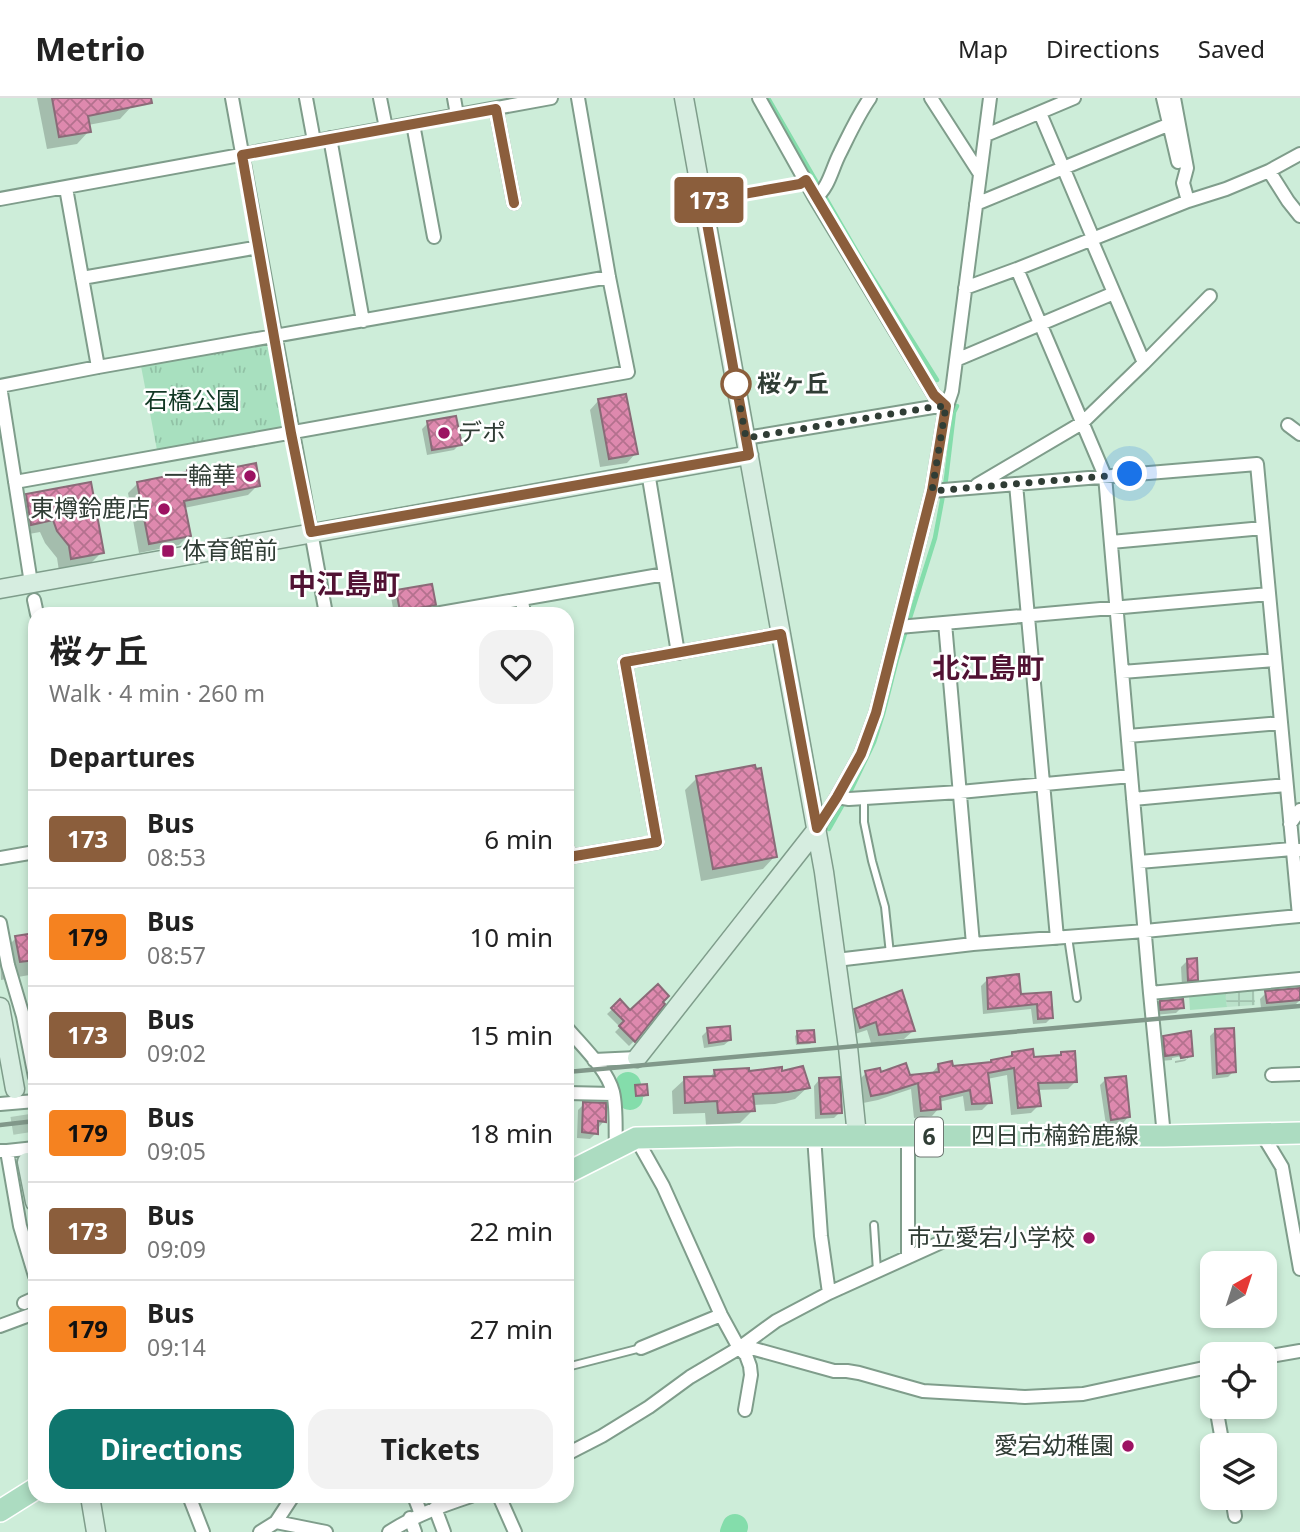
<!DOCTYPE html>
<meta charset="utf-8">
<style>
:root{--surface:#fff;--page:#f2f2f2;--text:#222;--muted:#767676;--line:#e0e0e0;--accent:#0f766e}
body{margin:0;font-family:"Noto Sans","Noto Sans JP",sans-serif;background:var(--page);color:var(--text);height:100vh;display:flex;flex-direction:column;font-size:26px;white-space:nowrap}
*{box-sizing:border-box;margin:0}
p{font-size:23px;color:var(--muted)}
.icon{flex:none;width:38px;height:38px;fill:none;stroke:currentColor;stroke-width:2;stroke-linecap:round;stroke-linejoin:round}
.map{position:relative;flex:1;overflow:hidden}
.sheet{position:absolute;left:28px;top:509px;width:546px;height:896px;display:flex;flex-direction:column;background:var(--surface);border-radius:21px;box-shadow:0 4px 10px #0003}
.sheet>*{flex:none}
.badge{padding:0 14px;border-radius:5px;font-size:24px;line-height:46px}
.needle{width:46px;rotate:39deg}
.controls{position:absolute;left:1200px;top:1153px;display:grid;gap:14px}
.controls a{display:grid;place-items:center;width:77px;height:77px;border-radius:14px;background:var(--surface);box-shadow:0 4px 10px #0003;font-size:35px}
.you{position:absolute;width:35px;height:35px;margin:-18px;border:5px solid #fff;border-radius:50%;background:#1a73e8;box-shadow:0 0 0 10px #1a73e833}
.map>.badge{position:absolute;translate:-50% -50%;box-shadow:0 0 0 4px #fff}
h2{padding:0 21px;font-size:26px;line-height:63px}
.round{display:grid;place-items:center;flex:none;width:74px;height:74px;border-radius:21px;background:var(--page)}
.summary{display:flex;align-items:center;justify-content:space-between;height:119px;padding:0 21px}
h1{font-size:33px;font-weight:700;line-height:52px}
.action{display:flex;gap:14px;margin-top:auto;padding:14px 21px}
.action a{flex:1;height:80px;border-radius:21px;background:var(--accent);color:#fff;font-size:28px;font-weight:700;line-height:80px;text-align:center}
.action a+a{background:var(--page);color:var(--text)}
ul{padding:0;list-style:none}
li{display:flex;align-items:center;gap:21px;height:98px;padding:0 21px;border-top:2px solid var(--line)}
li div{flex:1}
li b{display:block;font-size:26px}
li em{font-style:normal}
li .badge{min-width:77px;font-weight:700;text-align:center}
header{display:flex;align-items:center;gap:42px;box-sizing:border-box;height:98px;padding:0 35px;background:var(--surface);border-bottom:2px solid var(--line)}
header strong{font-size:33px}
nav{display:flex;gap:38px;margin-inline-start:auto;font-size:24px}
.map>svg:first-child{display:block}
.industrial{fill:url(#industrial-grid)}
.green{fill:#a8e0bf}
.park{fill:url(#park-tufts)}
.shadow{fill:#0003}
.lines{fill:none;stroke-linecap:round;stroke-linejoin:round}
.stream{stroke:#84ddab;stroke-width:4.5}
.river{stroke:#84ddab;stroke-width:26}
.building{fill:url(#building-cross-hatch);stroke:#8a6b78;stroke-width:2}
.secondary-tunnel{stroke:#aecab8;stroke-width:18;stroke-dasharray:18 9;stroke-linecap:butt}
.lane-casing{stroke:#7f9d8b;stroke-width:10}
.street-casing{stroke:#7f9d8b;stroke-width:16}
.secondary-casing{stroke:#7f9d8b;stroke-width:21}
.primary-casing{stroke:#fff;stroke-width:24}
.lane{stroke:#fff;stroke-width:6}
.street{stroke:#fff;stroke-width:12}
.secondary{stroke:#d6ede0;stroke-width:18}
.primary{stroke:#acdcc1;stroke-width:21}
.rail{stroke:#81988a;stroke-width:4.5}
.line-casing{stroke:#fff;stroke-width:16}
.line{stroke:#8b5e3c;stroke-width:10}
.walk{stroke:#303d35;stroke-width:7;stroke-dasharray:0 12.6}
.stop-dot{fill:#fff;stroke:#8b5e3c;stroke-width:3.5}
.poi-dot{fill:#9c1262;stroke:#fff;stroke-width:2.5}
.labels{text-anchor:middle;stroke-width:5;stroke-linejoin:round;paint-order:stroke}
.shield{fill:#fff;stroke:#6e7772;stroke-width:2}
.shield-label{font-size:23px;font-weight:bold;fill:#303d35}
.stop-label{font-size:24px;font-weight:bold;fill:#303d35;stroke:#fff;text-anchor:start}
.park-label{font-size:24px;fill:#113824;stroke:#fff}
.poi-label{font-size:24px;fill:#303d35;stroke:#fff;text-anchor:end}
.street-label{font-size:24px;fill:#303d35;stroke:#fff}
.quarter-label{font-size:28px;font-weight:bold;fill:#511233;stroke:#fff}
</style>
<header>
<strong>Metrio</strong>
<nav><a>Map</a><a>Directions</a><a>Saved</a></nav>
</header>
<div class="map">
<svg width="1300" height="1434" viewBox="0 0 1300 1434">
<defs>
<pattern id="industrial-grid" width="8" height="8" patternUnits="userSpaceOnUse" patternTransform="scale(1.75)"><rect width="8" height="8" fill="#bbe1ca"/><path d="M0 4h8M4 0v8" fill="none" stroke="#a1c2ae"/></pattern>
<pattern id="park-tufts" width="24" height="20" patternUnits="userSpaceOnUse" patternTransform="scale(1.75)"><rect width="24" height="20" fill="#a8e0bf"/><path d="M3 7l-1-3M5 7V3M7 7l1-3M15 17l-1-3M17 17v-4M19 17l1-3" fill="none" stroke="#91c1a5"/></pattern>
<pattern id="building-cross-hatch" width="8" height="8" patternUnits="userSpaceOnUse" patternTransform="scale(1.75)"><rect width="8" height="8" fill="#de89ae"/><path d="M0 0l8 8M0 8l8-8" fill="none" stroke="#b4718e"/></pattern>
</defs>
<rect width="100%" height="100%" fill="#cdedd9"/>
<!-- industrial -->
<path class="industrial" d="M1254 891 1255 907 1227 909 1225 894Z"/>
<!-- green -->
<path class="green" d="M1225 894 1227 909 1190 912 1189 896Z"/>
<!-- park -->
<path class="park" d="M266 247 272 253 285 326 281 330 157 352 141 268Z"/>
<!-- shadow -->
<path class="shadow" d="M37 0H131L132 8 120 21 88 27 89 33 77 46 47 51Z
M599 302 636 355 627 365 600 369 590 312Z
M428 325 460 346 454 352 427 357 422 331Z
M200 378 258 387 248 397 184 410 189 437 179 447 139 455 128 395 138 385Z
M27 398 102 454 89 467 59 473 57 460 45 445 40 434 18 438 14 410Z
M397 494 434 506 428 512 406 516H394L391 499Z
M697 680 775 758 763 771 701 783 685 692Z
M35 837V876L1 882 0 856 16 840Z
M1187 863 1197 881 1191 887 1182 888 1181 869Z
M987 882 1019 898 1049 896 1052 919 1046 925 1033 926 1031 911 983 916 981 888Z
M1266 895 1300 902 1295 907 1261 910 1260 901Z
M620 904 634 943 629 948 615 934 620 929 607 916Z
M1160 905 1182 909 1176 915 1155 917 1154 910Z
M855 912 913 933 904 941 871 945 867 932 852 937 846 921Z
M708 932 730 942 724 947 704 950 702 938Z
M1216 932 1234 973 1228 979 1212 981 1210 938Z
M798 935 813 943 810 946 796 947 795 938Z
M1164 940 1191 957 1185 963 1175 965V963L1187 961V957L1172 960V962L1160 963 1158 946Z
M1013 955 1033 961 1058 959 1061 956 1076 983 1068 991 1037 992 1039 1007 1031 1015 1011 1017 1007 977 987 981 990 1004 982 1012 965 1013 963 998 939 1004V1010L932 1018 914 1020 911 991 878 1002 863 1005 859 982 866 975 909 979 931 976 938 968 951 970 990 966 1007 961Z
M715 973 780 975 808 989 795 1001 775 1006 752 1007 753 1012 740 1025 706 1027 705 1015 673 1016 672 993 685 981 709 980Z
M1106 981 1128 1019 1123 1025 1106 1027 1100 987Z
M819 982 840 1014 834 1020 815 1021 814 988Z
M636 989 647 997 644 999 634 1000 633 992Z
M584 1006 604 1023 599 1029H596V1035L590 1041 577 1040 578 1012Z"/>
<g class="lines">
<!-- stream -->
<path class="stream" d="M768 0 861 161 937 282
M829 731 851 692 874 644 883 616 897 561 935 440 946 381 954 314 957 308"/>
<!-- river -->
<path class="river" d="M628 987 626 992 630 999
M733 1434 735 1429"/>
</g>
<!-- building -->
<path class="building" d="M52 0H151L152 5 88 18 91 34 59 39Z
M626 296 638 356 609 361 598 301Z
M456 318 462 347 432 352 427 323Z
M256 365 260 388 184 403 191 438 149 446 137 384 187 374V372L200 370 201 376Z
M91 384 104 455 71 461 69 448 57 433 53 422 31 427 26 396Z
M432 486 436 507 400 513 396 492Z
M755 667 756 671 761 670 777 759 713 771 696 678Z
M35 835V862L20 864 15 838Z
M1197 860 1198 882 1188 883 1187 861Z
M1019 876 1021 896 1051 894 1053 920 1038 921 1037 906 988 911 987 880Z
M658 886 669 898 663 904 665 906 635 944 619 928 624 923 611 910 620 901 630 912Z
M1300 890V902L1267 905 1265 893Z
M902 892 915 933 879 937 876 924 860 930 854 911Z
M1183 901 1184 910 1160 912V903Z
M730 928 731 942 709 945 707 930Z
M1234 930 1236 974 1217 976 1215 931Z
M814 932 815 944 798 945 797 933Z
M1191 933 1193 958 1181 960 1180 956 1165 958 1163 938Z
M1033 951 1034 959 1061 957V954L1075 953 1077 984 1038 985 1041 1008 1018 1010 1014 970 988 975 992 1005 972 1006 970 992 940 999 941 1011 921 1013 918 985 887 995 871 998 865 973 880 970 881 974 906 965 910 977 939 974 938 966 952 963 953 968 991 964V962L1012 958V954Z
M803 968 810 990 788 994 753 996 755 1013 718 1015 717 1003 685 1005 684 979 715 978 714 972 749 970V973L782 969V973Z
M1126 978 1130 1019 1111 1022 1105 980Z
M840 979 842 1015 821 1016 819 980Z
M647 986 648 997 636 998 635 987Z
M583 1004 606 1005V1024L598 1023V1036L582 1034Z"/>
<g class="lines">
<!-- secondary-tunnel -->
<path class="secondary-tunnel" d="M15 991 27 1064"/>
<!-- lane casing -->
<g class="lane-casing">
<path id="lane" d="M705 102 800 86 806 82
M864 701V724L872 763 885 809 890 856
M1068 839 1077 900
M874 1127 877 1173
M567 1269 641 1250"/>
</g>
<!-- street casing -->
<g class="street-casing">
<path id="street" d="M232 0 326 516
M306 0 314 43
M380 0 386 30
M454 0 457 17
M759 0 815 100 934 297 946 308
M931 0 980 76
M1163 0 1178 64
M1174 0 1187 70 1183 85 1188 103
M496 11 514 105
M1040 15 1093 140
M413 26 434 139
M986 37 1074 0
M330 40 363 223
M1269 73 1288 103 1300 118
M66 90 98 269
M815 100C829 90 832 70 840 55 849 37 858 17 870 0
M0 101 551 0
M976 106 1170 26
M1017 171 1105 378 1150 895 1164 1038
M82 180 259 149
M965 190 1017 171 1188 103 1226 91 1269 73 1300 56
M956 262 1114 195
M1144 265 1210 198
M0 288 98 269 609 179
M0 288 31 485
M1288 327 1300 336
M746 340 933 309 946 308
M648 374 678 555
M15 384 628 274 609 179 578 0
M1016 386 1057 840
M977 387 1082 325 1144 265 1091 141
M1111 444 1263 430
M34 502 37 516
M522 502 524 516
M435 516 665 476
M945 525 973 846
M899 529 1269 496
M1122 574 1275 562
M1128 638 1281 625
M837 699 849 701 960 694 1131 678
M1133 701 1286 687
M1290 726 1300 712
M817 731 837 699 861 656 876 615 932 393 945 314 952 293 956 262 990 0
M567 750 569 759 657 744 625 564 781 536
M0 760 35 754
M1139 764 1292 751 1300 752
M0 825 8 867 23 918 35 979
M836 862 973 846 1145 833 1299 818 1257 366 932 393
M1150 895 1300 881
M567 930C582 948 607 971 613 994 617 1011 615 1032 616 1050
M594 962 637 960
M1272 977 1300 976
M567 995 613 996
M0 1006 35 1003
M1262 1036 1282 1069 1300 1171
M814 1038 821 1138 829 1195
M908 1039V1159
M636 1040 663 1088 721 1217 739 1250 746 1257 750 1268 751 1277 745 1312
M0 1053H7L20 1128 35 1178
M7 1053 35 1050
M24 1205 35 1200
M0 1228 35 1215
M641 1250 721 1217
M739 1250H751L834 1273H847L859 1275 923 1293 1025 1299 1083 1296 1213 1268
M1265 1259 1300 1253
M1208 1269 1213 1293
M1216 1309 1223 1348
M567 1356 602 1338 649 1309 690 1279 739 1250 776 1223 829 1195 946 1142
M189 1398 203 1434
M414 1398 421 1416
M499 1398 515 1434
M1232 1400 1235 1418
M435 1410 444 1434
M410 1420 415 1434
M276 1424 293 1398
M260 1434 276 1424 326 1434
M389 1434C416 1417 441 1408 471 1398"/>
</g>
<!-- secondary casing -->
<g class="secondary-casing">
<path id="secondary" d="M684 0 824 774 848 949 857 1038
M0 491 749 357
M0 909 15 991
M637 960 817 731
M27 1064 35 1104
M90 1398 96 1434"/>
</g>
<!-- primary casing -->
<g class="primary-casing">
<path id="primary" d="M567 1075 636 1040 737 1038H1164L1300 1035
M0 1413 35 1391"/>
</g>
<!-- lane -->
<use href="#lane" class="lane"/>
<!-- street -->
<use href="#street" class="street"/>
<!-- secondary -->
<use href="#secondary" class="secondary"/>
<!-- primary -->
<use href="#primary" class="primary"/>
<!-- rail -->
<path class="rail" d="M567 974 1300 908
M0 1027 35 1023"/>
</g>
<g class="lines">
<!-- line casing -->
<g class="line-casing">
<path id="line" d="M514 105 496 11 242 57 291 335 311 434 749 357 703 103 800 86 806 82 934 297 946 308 932 393 876 615 861 656 837 699 817 730 781 536 625 564 657 744 569 759 567 750"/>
</g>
<!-- line -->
<use href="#line" class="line"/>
<!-- walk -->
<path class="walk" d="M736 286 746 340 933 309 946 308 932 393 1130 376"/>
</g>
<!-- markers -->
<circle class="stop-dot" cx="736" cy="286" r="14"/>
<g class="poi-dot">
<circle cx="444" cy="335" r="7"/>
<circle cx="250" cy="378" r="7"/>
<circle cx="164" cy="411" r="7"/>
<rect x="161" y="446" width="14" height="14" rx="3.5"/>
<circle cx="1089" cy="1140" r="7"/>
<circle cx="1128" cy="1348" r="7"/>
</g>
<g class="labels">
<!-- shield labels -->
<rect class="shield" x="915" y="1019.5" width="28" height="39" rx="5"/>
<g class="shield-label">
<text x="929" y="1047">6</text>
</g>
<!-- stop labels -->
<g class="stop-label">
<text x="757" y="294">桜ヶ丘</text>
</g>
<!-- park labels -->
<g class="park-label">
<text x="192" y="311">石橋公園</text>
</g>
<!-- poi labels -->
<g class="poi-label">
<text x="458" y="343" text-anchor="start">デポ</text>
<text x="236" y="386">一輪華</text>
<text x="150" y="419">東樽鈴鹿店</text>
<text x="182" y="461" text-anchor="start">体育館前</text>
<text x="1075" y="1148">市立愛宕小学校</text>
<text x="1114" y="1356">愛宕幼稚園</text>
</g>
<!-- street labels -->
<g class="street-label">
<text x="1055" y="1046">四日市楠鈴鹿線</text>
</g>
<!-- quarter labels -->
<g class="quarter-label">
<text x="344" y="496">中江島町</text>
<text x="988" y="580">北江島町</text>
</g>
</g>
</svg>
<div class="controls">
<a><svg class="needle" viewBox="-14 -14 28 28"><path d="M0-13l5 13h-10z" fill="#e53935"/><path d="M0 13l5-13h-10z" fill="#767676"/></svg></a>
<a><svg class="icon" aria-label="locate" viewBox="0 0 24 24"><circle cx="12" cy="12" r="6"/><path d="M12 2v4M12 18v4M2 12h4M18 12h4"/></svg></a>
<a><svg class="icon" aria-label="layers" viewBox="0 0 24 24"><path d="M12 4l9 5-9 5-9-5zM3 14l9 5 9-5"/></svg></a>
</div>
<div class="you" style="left:1130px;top:376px"></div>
<b class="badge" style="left:709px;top:102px;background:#8b5e3c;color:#fff">173</b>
<section class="sheet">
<div class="summary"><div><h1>桜ヶ丘</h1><p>Walk · 4 min · 260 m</p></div><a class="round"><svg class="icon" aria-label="heart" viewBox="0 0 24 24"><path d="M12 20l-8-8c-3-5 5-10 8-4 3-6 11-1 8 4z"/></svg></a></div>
<h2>Departures</h2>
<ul>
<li><span class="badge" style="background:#8b5e3c;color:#fff">173</span><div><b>Bus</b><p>08:53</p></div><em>6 min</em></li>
<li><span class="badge" style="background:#f58220;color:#111">179</span><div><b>Bus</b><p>08:57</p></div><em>10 min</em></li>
<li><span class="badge" style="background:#8b5e3c;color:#fff">173</span><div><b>Bus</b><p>09:02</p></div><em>15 min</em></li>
<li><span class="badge" style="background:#f58220;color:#111">179</span><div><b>Bus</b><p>09:05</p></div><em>18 min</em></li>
<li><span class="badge" style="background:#8b5e3c;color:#fff">173</span><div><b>Bus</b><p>09:09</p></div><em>22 min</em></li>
<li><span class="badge" style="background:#f58220;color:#111">179</span><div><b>Bus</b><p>09:14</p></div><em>27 min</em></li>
</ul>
<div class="action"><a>Directions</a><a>Tickets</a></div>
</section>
</div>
